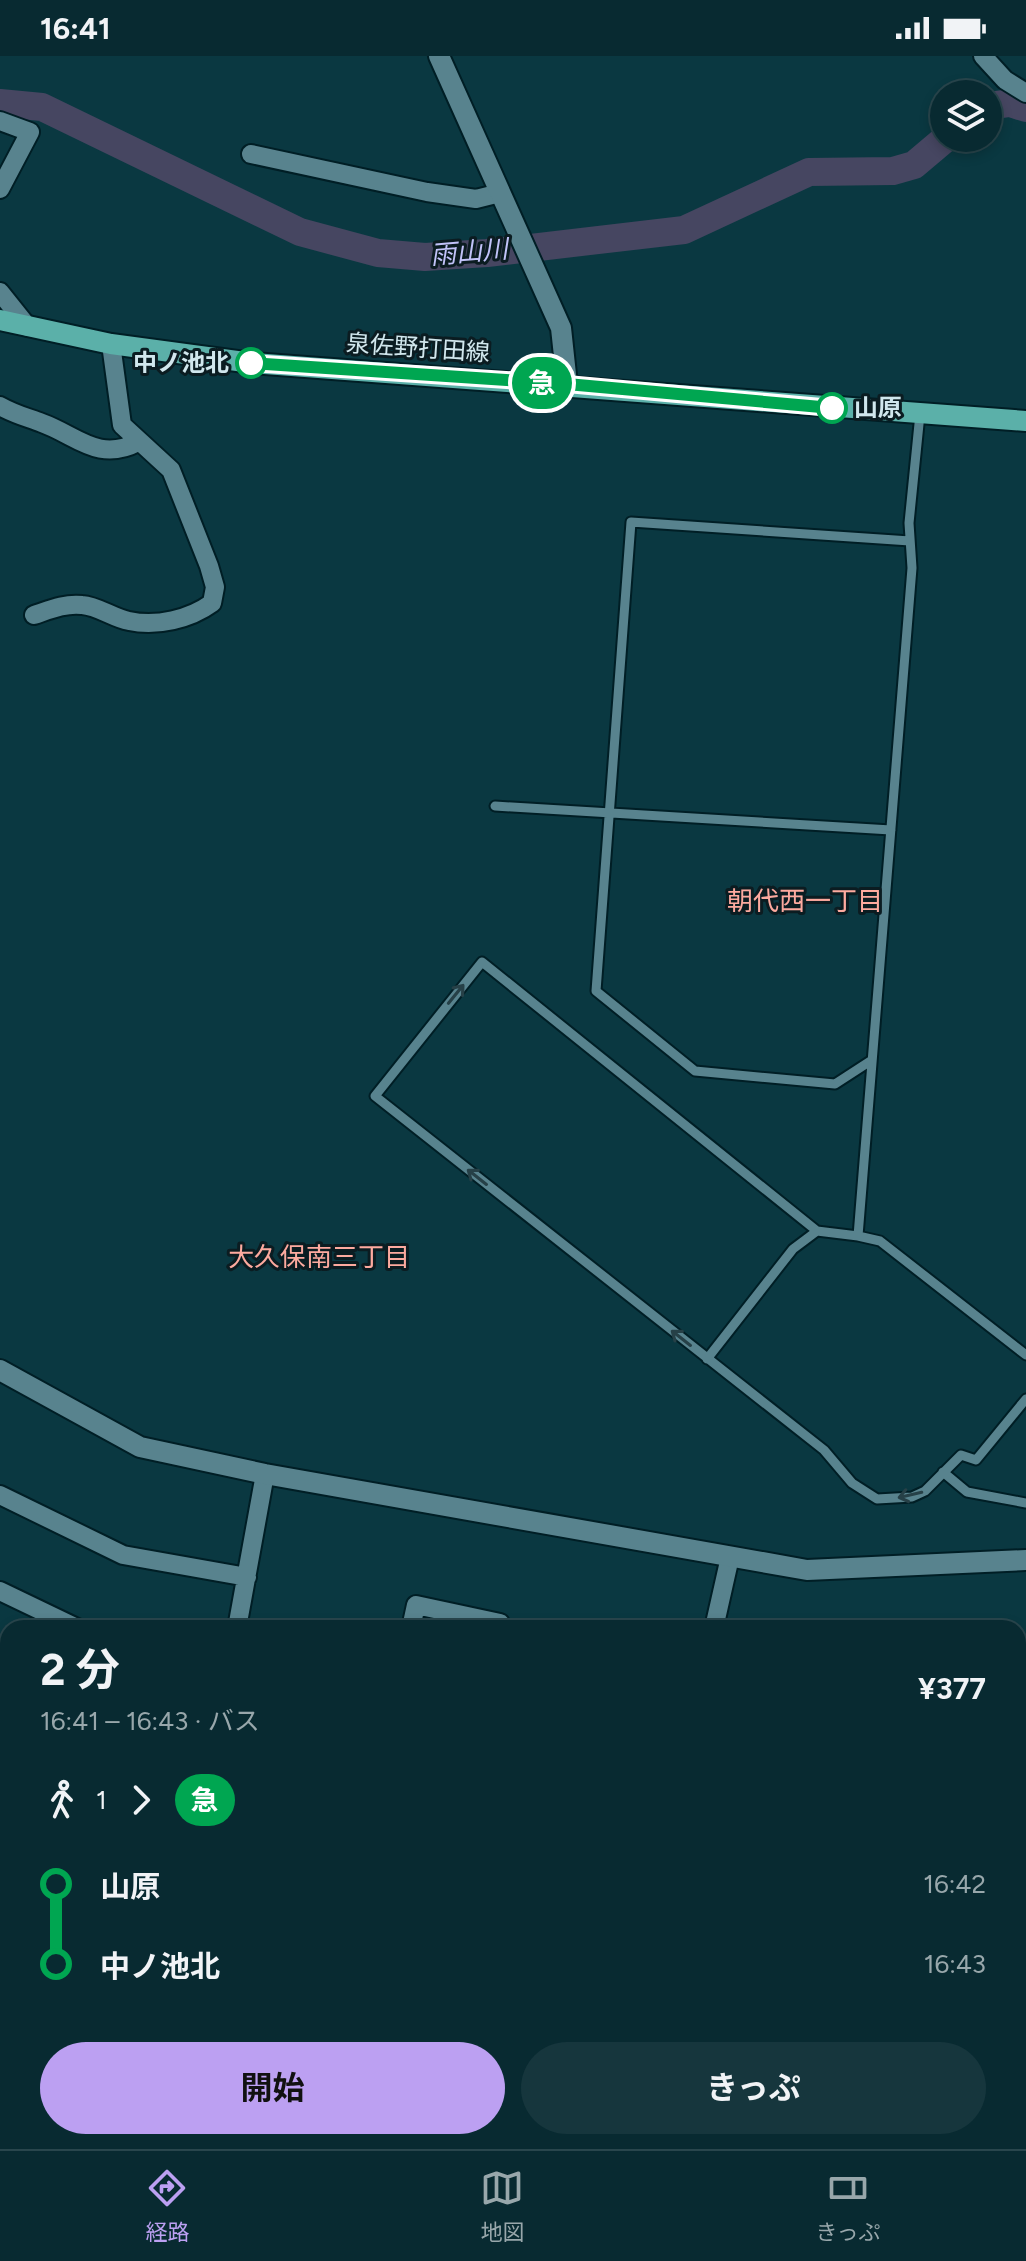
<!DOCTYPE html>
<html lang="ja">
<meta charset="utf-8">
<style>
:root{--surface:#082a31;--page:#16363d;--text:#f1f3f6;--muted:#98a7ab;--line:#29464d;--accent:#bca0f2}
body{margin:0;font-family:Figtree,"Noto Sans JP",sans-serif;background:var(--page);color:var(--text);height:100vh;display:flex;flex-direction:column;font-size:30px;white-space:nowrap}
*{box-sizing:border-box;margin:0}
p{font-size:26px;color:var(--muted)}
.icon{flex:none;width:44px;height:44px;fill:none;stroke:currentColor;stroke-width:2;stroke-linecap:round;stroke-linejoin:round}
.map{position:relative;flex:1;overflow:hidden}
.panel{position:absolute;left:0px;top:1564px;width:1026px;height:530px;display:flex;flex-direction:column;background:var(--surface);border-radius:24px 24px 0 0;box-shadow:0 4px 12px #0003,0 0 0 2px var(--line)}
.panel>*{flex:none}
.badge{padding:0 16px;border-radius:26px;font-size:28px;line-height:52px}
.tools{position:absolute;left:930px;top:24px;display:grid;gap:16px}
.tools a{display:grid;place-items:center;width:72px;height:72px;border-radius:50%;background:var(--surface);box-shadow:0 4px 12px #0003,0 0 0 2px var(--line);font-size:40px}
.map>.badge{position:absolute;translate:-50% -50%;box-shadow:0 0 0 4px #fff}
.legs{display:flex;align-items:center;gap:12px;height:88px;padding:0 40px;font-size:26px}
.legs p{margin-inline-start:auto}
.headline{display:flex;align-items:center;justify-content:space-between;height:136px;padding:0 40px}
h1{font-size:44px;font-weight:700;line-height:60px}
.cta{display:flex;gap:16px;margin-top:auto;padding:16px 40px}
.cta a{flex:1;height:92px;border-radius:48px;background:var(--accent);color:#111;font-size:32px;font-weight:700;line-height:92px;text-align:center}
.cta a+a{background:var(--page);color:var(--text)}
ul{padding:0 40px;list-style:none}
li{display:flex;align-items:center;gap:28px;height:80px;font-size:30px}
li i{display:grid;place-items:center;width:12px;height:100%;margin:0 10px;background:currentColor}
li i::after{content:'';width:20px;height:20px;margin:-10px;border:6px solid;border-radius:50%;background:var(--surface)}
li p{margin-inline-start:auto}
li:first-child i{background:linear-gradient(#0000 50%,currentColor 0)}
li:last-child i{background:linear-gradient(currentColor 50%,#0000 0)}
.status{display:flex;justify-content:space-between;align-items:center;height:56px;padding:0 40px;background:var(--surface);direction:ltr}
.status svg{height:22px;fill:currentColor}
.dock{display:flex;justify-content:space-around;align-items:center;height:112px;border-top:2px solid var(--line);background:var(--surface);font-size:22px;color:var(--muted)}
.dock a{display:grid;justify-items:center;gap:4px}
.dock .on{color:var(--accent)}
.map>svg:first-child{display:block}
.built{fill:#05434f}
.water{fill:url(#water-ripples);stroke:#70768b;stroke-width:2}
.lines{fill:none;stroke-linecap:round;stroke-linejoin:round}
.river{stroke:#464661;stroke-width:28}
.service-casing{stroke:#001e25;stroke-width:13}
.minor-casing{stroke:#001e25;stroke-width:22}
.tertiary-casing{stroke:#001e25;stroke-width:24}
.primary-casing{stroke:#001e25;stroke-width:24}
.path{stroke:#476e76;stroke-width:3;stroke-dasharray:6 4;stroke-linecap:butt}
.service{stroke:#58838e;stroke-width:9}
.minor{stroke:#58838e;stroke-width:18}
.tertiary{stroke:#58838e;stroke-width:20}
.primary{stroke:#5bb0a9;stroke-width:20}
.oneway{stroke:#264047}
.line-1-casing{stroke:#fff;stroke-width:18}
.line-1{stroke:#00a651;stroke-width:12}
.stop-1-dot{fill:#fff;stroke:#00a651;stroke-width:4}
.labels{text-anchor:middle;stroke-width:6;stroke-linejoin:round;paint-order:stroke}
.street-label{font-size:24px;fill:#d1e7ed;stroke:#0b1c21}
.stop-label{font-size:24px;font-weight:bold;fill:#d1e7ed;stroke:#0b1c21;text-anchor:end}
.water-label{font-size:26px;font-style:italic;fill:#c2c3f9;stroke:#0b1c21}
.neighbourhood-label{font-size:26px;fill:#fdaa9f;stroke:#0b1c21}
</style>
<div class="status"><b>16:41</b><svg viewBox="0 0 49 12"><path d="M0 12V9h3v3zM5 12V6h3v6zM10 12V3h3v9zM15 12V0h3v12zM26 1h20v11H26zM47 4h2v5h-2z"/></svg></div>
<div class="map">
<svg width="1026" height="2093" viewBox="0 0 1026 2093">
<defs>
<pattern id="water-ripples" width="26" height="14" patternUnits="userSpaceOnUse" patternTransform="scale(2)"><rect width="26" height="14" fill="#464661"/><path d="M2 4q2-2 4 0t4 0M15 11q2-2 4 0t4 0" fill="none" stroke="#606178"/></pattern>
</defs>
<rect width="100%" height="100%" fill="#0a3841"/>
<!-- built -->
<path class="built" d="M0 1780 8 1783V1972H0Z
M0 1992H8V2086H78L80 2093H0Z"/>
<!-- water -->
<path class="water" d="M0 1609 8 1613V1769L0 1765Z
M165 2086H724L722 2093H167Z"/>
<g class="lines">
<!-- river -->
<path class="river" d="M0 47 42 51 300 176 378 197 425 201 487 197 684 174 809 116 893 115 914 109 946 82
M988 50 1010 47 1026 52"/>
<!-- service casing -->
<g class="service-casing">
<path id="service" d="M920 358 909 467 912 512 858 1180 880 1185 1026 1299
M495 750 891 774
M872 1004 835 1028 695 1015 596 935 631 466 910 485
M858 1180 817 1175 482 906 375 1040 824 1394 852 1427 877 1443 912 1441 925 1435 961 1399 976 1404 1026 1343
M707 1303 793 1193 817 1175
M943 1416 967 1436 1026 1447"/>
</g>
<!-- minor casing -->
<g class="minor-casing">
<path id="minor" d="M983 0 1005 24 1026 37
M0 65 30 76 0 133
M251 98 427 136 476 143 500 137
M0 236 28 271
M0 350C14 358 26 361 42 367 76 379 98 407 138 386
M34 559C49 554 65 547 82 549 98 550 113 562 129 565 157 571 190 563 212 547L215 531 209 510 171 414 122 369 111 288
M0 1439 123 1499 247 1521
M0 1535 77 1572
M237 1572 265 1418
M411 1572 416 1549 500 1567 499 1572
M714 1572 730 1501"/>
</g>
<!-- tertiary casing -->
<g class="tertiary-casing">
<path id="tertiary" d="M439 0 561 272 567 328
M0 1314 140 1391 265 1418 807 1514 1026 1504"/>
</g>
<!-- primary casing -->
<g class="primary-casing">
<path id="primary" d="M0 264 111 288 252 307 1026 365"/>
</g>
<!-- path -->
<path class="path" d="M1018 1687 1026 1685"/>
<!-- service -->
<use href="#service" class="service"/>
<!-- minor -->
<use href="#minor" class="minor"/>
<!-- tertiary -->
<use href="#tertiary" class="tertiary"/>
<!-- primary -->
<use href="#primary" class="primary"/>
</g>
<!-- one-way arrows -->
<defs><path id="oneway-shaft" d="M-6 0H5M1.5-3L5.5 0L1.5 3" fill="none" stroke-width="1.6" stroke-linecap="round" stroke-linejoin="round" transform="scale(2)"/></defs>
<g class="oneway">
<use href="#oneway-shaft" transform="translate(456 938) rotate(-51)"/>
<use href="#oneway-shaft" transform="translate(477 1121) rotate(-142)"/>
<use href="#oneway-shaft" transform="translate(681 1282) rotate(-142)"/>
<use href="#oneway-shaft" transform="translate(910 1439) rotate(167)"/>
</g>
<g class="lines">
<!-- line-1 casing -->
<g class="line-1-casing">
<path id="line-1" d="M251 307 567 328 832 352"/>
</g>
<!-- line-1 -->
<use href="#line-1" class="line-1"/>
</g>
<!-- markers -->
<g class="stop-1-dot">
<circle cx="251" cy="307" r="14"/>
<circle cx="832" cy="352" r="14"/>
</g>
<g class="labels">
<!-- street labels -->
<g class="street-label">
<text transform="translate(418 292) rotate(4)" y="8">泉佐野打田線</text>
</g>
<!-- stop labels -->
<g class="stop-label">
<text x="229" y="315">中ノ池北</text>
<text x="854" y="360" text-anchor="start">山原</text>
</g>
<!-- water labels -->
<g class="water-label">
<text transform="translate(469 196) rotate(-5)" y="9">雨山川</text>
</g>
<!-- neighbourhood labels -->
<g class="neighbourhood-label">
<text x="805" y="854">朝代西一丁目</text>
<text x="319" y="1210">大久保南三丁目</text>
</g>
</g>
</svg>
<div class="tools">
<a><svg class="icon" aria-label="layers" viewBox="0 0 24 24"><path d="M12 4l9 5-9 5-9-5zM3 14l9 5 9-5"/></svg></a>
</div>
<b class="badge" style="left:542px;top:327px;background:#00a651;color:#fff">急</b>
<section class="panel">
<div class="headline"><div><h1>2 分</h1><p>16:41 – 16:43 · バス</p></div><b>¥377</b></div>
<div class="legs"><svg class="icon" aria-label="walk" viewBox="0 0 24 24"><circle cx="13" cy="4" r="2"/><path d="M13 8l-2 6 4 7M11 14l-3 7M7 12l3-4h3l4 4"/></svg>1<svg class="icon" aria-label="forward" viewBox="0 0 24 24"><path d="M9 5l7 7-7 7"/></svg><b class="badge" style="background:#00a651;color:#fff">急</b></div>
<ul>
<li><i style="color:#00a651"></i><b>山原</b><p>16:42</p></li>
<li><i style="color:#00a651"></i><b>中ノ池北</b><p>16:43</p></li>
</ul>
<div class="cta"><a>開始</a><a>きっぷ</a></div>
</section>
</div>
<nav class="dock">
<a class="on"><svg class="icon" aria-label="directions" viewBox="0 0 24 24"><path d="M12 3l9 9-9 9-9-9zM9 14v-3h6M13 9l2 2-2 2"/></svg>経路</a>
<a><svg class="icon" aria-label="map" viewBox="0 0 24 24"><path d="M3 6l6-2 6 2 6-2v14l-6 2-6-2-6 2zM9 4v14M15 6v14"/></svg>地図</a>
<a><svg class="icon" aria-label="tickets" viewBox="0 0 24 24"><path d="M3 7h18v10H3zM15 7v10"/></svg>きっぷ</a>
</nav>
